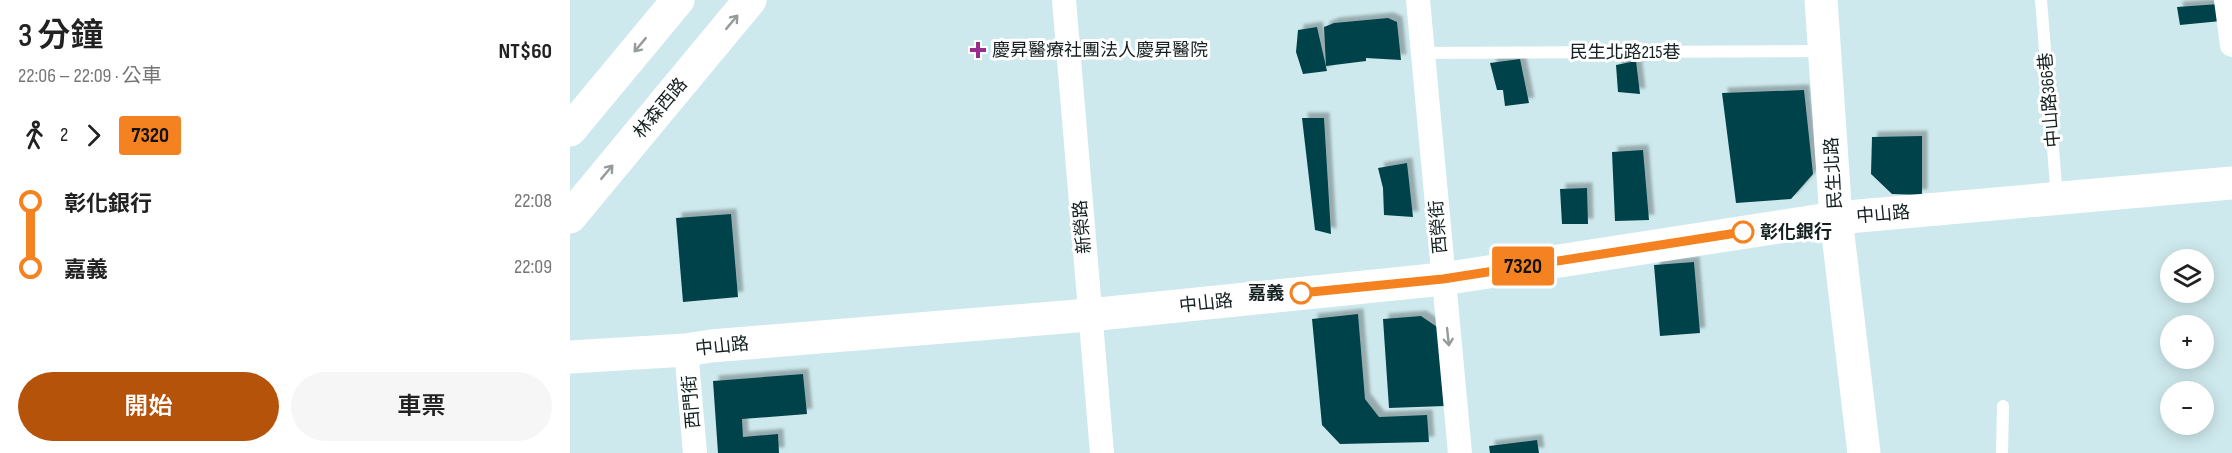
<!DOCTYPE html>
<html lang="zh-TW">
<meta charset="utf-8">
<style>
:root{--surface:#fff;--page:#f6f6f6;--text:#222;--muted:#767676;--accent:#b45309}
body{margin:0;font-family:"Sofia Sans Condensed","Noto Sans TC",sans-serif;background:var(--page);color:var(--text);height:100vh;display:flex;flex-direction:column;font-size:22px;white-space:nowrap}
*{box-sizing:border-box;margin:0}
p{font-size:20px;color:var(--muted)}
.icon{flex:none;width:33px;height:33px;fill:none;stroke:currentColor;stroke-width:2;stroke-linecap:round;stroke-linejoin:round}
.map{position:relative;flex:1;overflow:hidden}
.details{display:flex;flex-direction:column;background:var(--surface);width:570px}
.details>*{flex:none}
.badge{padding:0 12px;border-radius:4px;font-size:21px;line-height:39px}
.buttons{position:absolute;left:1590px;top:249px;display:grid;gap:12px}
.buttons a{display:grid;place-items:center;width:54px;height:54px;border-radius:50%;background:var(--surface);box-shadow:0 3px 15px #0003;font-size:30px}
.map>.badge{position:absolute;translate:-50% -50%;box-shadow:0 0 0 3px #fff}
.legs{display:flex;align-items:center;gap:9px;height:66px;padding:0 18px;font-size:20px}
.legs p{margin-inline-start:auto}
.head{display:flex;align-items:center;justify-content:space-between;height:102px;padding:0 18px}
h1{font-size:33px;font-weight:600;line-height:45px}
.action{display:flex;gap:12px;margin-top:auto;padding:12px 18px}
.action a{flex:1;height:69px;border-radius:36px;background:var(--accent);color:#fff;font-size:24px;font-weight:600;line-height:69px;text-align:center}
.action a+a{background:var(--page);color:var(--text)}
ul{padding:0 18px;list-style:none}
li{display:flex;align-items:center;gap:21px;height:66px;font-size:22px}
li i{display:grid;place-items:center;width:9px;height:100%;margin:0 8px;background:currentColor}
li i::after{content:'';width:15px;height:15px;margin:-8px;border:4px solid;border-radius:50%;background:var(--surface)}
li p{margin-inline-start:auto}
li:first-child i{background:linear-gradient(#0000 50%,currentColor 0)}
li:last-child i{background:linear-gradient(currentColor 50%,#0000 0)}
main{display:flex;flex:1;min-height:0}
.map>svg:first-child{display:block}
.building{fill:#044248;filter:url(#shadow)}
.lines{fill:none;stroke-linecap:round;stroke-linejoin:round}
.lane{stroke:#fff;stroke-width:12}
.street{stroke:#fff;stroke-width:24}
.secondary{stroke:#fff;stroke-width:33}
.oneway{stroke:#969b9b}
.line-1-casing{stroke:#fff;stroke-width:14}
.line-1{stroke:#f58220;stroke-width:9}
.poi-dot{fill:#9a2c8c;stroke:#fff;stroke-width:2}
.stop-1-dot{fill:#fff;stroke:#f58220;stroke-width:3}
.labels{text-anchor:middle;stroke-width:6;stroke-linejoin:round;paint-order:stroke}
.poi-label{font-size:18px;fill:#152021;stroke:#fff;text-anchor:start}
.street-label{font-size:18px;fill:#152021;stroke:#fff}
.stop-label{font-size:18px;font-weight:bold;fill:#152021;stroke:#fff;text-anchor:start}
</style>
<main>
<section class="details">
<div class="head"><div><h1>3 分鐘</h1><p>22:06 – 22:09 · 公車</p></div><b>NT$60</b></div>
<div class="legs"><svg class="icon" aria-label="walk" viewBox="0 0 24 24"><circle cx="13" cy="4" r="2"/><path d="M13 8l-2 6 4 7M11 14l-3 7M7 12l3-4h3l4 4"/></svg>2<svg class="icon" aria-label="forward" viewBox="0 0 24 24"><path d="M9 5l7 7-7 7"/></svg><b class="badge" style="background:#f58220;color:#111">7320</b></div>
<ul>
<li><i style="color:#f58220"></i><b>彰化銀行</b><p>22:08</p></li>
<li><i style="color:#f58220"></i><b>嘉義</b><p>22:09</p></li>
</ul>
<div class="action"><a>開始</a><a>車票</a></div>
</section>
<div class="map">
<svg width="1662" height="453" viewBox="0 0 1662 453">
<defs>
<filter id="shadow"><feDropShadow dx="5.5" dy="-5.5" stdDeviation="1.5" flood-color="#0004"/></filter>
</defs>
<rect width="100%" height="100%" fill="#cee9ed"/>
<!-- building -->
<path class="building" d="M1649 4 1651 21 1610 25 1607 7Z
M818 18 827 22 831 60 796 58V61L756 66 754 27 764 23Z
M747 27 757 71 733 74 726 52 728 30Z
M950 59 959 103 935 106 933 90H927L920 63Z
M1066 61 1070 94 1048 92 1046 65Z
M1234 90 1243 174 1221 199 1166 203 1152 93Z
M732 118H754L761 234 745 230Z
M1352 136V195L1322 194 1301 174 1302 137Z
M1073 150 1079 220 1045 221 1042 152Z
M837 163 843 217 814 215 813 188 808 168Z
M1017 188 1018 224H992L990 189Z
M161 214 168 297 113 302 106 218Z
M1124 262 1130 333 1090 336 1084 265Z
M788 314 795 399 809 417 857 415 859 442 770 444 752 425 742 319Z
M851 316 870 329 875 406 819 408 813 319Z
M233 374 237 414 172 419 173 437 208 434 209 453H148L143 381Z
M967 440 969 453H920L919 446Z"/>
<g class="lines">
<!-- lane -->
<path class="lane" d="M1471 0 1487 198
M853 53 1254 51
M1432 453 1433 406"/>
<!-- street -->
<path class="street" d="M494 0 532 453
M848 0 890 453
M1656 0 1662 45
M116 350 125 453"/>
<!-- secondary -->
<path class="secondary" d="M1251 0 1266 218 1294 453
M0 130 108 0
M0 217 180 0
M0 357 116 350 141 346 519 315 873 279 1266 218 1662 183"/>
</g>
<!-- one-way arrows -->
<defs><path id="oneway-shaft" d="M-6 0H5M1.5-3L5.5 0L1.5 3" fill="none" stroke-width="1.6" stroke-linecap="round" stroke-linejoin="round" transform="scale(1.5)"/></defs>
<g class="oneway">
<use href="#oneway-shaft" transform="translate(162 22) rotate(-50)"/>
<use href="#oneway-shaft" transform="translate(70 45) rotate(130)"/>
<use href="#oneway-shaft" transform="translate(37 172) rotate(-50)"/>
<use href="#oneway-shaft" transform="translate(878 337) rotate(84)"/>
</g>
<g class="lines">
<!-- line-1 casing -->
<g class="line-1-casing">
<path id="line-1" d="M731 293 873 279 1173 232"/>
</g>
<!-- line-1 -->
<use href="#line-1" class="line-1"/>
</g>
<!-- markers -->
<path class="poi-dot" d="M405 41h6v6h6v6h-6v6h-6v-6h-6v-6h6z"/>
<g class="stop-1-dot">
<circle cx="1173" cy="232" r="10"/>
<circle cx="731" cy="293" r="10"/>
</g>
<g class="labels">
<!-- poi labels -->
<g class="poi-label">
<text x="422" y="56">慶昇醫療社團法人慶昇醫院</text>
</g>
<!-- street labels -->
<g class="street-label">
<text x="1055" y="58">民生北路215巷</text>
<text transform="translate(1479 100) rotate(-95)" y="6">中山路366巷</text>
<text transform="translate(90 108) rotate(-50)" y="6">林森西路</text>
<text transform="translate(1263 173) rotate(-93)" y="6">民生北路</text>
<text transform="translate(1313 214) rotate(-5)" y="6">中山路</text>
<text transform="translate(512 227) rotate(-95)" y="6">新榮路</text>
<text transform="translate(868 227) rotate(-95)" y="6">西榮街</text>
<text transform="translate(636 303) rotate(-6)" y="6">中山路</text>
<text transform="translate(152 346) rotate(-6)" y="6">中山路</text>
<text transform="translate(121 402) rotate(-95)" y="6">西門街</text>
</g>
<!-- stop labels -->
<g class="stop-label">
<text x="1190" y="238">彰化銀行</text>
<text x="714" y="299" text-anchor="end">嘉義</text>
</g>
</g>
</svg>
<div class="buttons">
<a><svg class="icon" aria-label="layers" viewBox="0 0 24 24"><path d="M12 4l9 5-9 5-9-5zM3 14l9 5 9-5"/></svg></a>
<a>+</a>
<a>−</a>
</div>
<b class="badge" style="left:953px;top:266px;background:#f58220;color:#111">7320</b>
</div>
</main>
